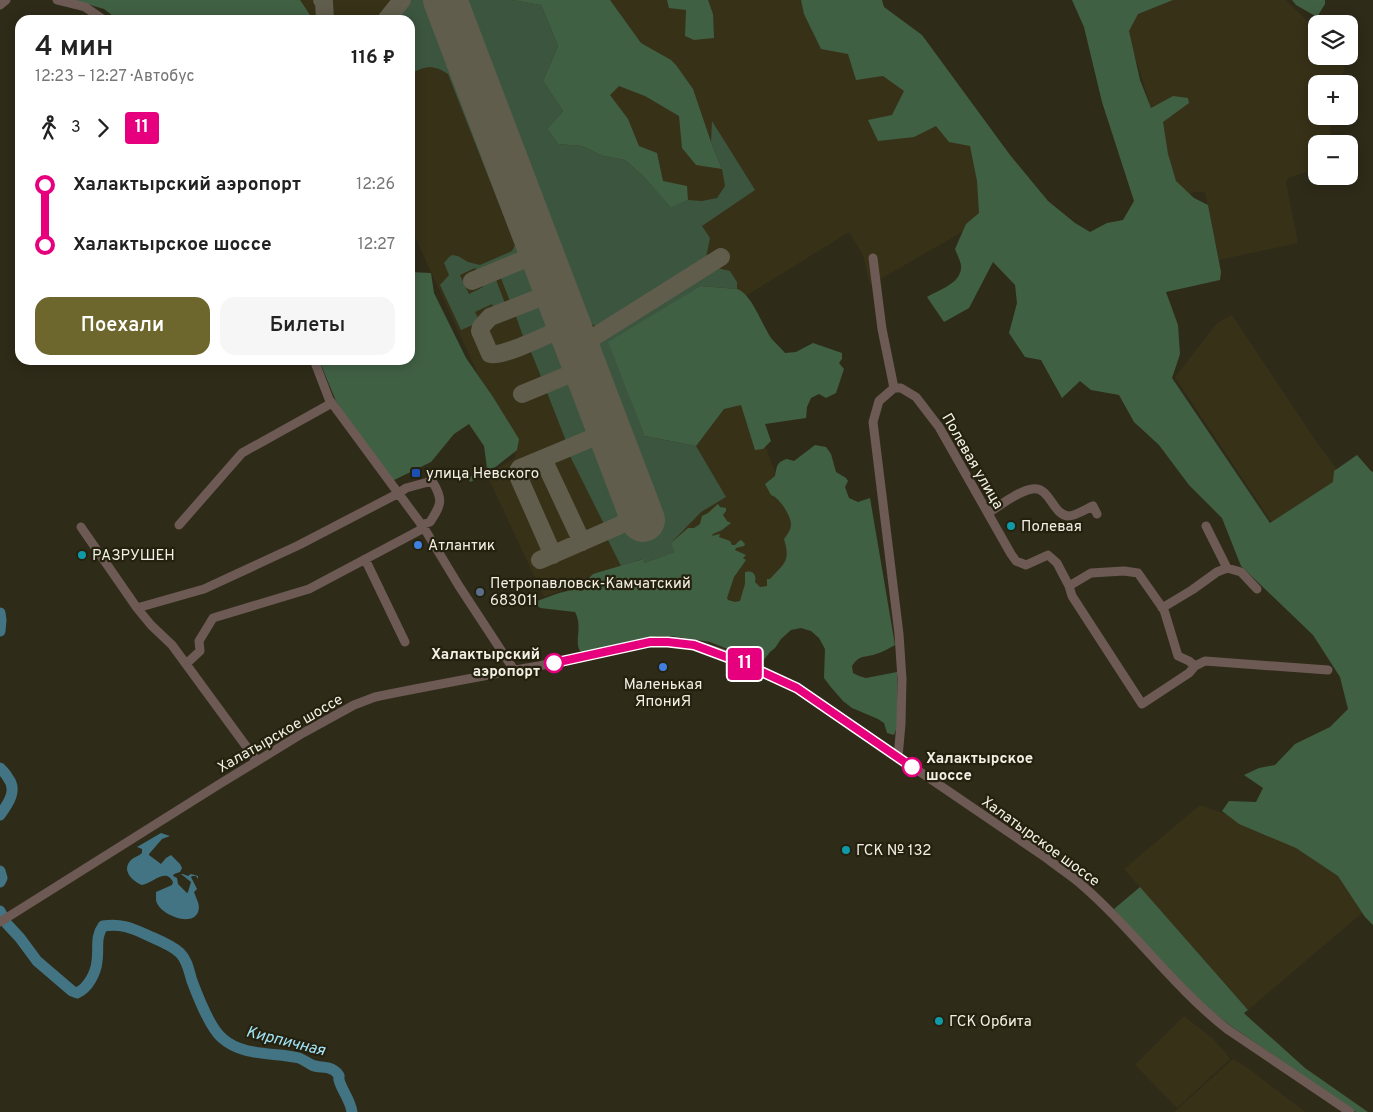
<!DOCTYPE html>
<html lang="ru">
<meta charset="utf-8">
<style>
:root{--surface:#fff;--page:#f6f6f6;--text:#222;--muted:#767676;--accent:#6d672d}
body{margin:0;font-family:Overpass,sans-serif;background:var(--page);color:var(--text);height:100vh;display:flex;flex-direction:column;font-size:19px;white-space:nowrap}
*{box-sizing:border-box;margin:0}
p{font-size:16px;color:var(--muted)}
.icon{flex:none;width:28px;height:28px;fill:none;stroke:currentColor;stroke-width:2;stroke-linecap:round;stroke-linejoin:round}
.map{position:relative;flex:1;overflow:hidden}
.panel{position:absolute;left:15px;top:15px;width:400px;height:350px;display:flex;flex-direction:column;background:var(--surface);border-radius:15px;box-shadow:0 2px 12px #0003}
.panel>*{flex:none}
.badge{padding:0 10px;border-radius:4px;font-size:18px;line-height:32px}
.fabs{position:absolute;left:1308px;top:15px;display:grid;gap:10px}
.fabs a{display:grid;place-items:center;width:50px;height:50px;border-radius:10px;background:var(--surface);box-shadow:0 2px 12px #0003;font-size:25px}
.map>.badge{position:absolute;translate:-50% -50%;box-shadow:0 0 0 2px #fff}
.legs{display:flex;align-items:center;gap:8px;height:55px;padding:0 20px;font-size:16px}
.legs p{margin-inline-start:auto}
.head{display:flex;align-items:center;justify-content:space-between;height:85px;padding:0 20px}
h1{font-size:28px;font-weight:600;line-height:38px}
.action{display:flex;gap:10px;margin-top:auto;padding:10px 20px}
.action a{flex:1;height:58px;border-radius:15px;background:var(--accent);color:#fff;font-size:20px;font-weight:600;line-height:58px;text-align:center}
.action a+a{background:var(--page);color:var(--text)}
ul{padding:0 20px;list-style:none}
li{display:flex;align-items:center;gap:18px;height:60px;font-size:19px}
li i{display:grid;place-items:center;width:8px;height:100%;margin:0 6px;background:currentColor}
li i::after{content:'';width:12px;height:12px;margin:-6px;border:4px solid;border-radius:50%;background:var(--surface)}
li p{margin-inline-start:auto}
li:first-child i{background:linear-gradient(#0000 50%,currentColor 0)}
li:last-child i{background:linear-gradient(currentColor 50%,#0000 0)}
.map>svg:first-child{display:block}
.built{fill:#373118}
.green{fill:#3c553f}
.forest{fill:#406044}
.water{fill:#427483}
.lines{fill:none;stroke-linecap:round;stroke-linejoin:round}
.river{stroke:#427483;stroke-width:11}
.taxiway{stroke:#605d4c;stroke-width:18}
.runway{stroke:#605d4c;stroke-width:44}
.minor{stroke:#6d5a54;stroke-width:9}
.line-1-casing{stroke:#fff;stroke-width:11}
.line-1{stroke:#e6007e;stroke-width:8}
.transit-dot{fill:#1a4fb4;stroke:#25210f;stroke-width:2}
.culture-dot{fill:#0f9aa8;stroke:#25210f;stroke-width:2}
.shop-dot{fill:#3f7fe0;stroke:#25210f;stroke-width:2}
.service-dot{fill:#5c6f8a;stroke:#25210f;stroke-width:2}
.stop-1-dot{fill:#fff;stroke:#e6007e;stroke-width:2.5}
.labels{text-anchor:middle;stroke-width:4.5;stroke-linejoin:round;paint-order:stroke}
.street-label{font-size:15px;fill:#f2efe4;stroke:#25210f}
.poi-label{font-size:15px;fill:#f2efe4;stroke:#25210f;text-anchor:start}
.stop-label{font-size:15px;font-weight:bold;fill:#f2efe4;stroke:#25210f;text-anchor:end}
.water-label{font-size:16px;font-style:italic;fill:#a3e5f9;stroke:#25210f}
</style>
<div class="map">
<svg width="1373" height="1112" viewBox="0 0 1373 1112">
<rect width="100%" height="100%" fill="#2f2b19"/>
<!-- built -->
<path class="built" d="M286 0H878L1009 205 870 285 863 255 849 232 704 322 743 383 817 589 670 630 576 606 566 589 544 597 487 475 516 457 410 226V20H267Z
M1158 0H1286L1314 28H1316V56H1345L1346 61 1341 84H1316V116H1332L1330 130 1332 138 1331 144H1316V169L1291 177 1287 179 1286 182 1298 243 1219 260 1205 192H1194L1183 198 1147 110 1149 101 1122 15Z
M1232 315 1318 444 1347 483 1276 529 1175 377 1217 323Z
M1200 805 1315 846 1368 908 1248 1010 1124 869Z
M1184 1016 1212 1038 1225 1052 1230 1059 1177 1108 1135 1065Z
M1233 1059 1248 1068 1305 1112H1174Z"/>
<!-- green -->
<path class="green" d="M409 0H429L526 253 523 256 484 272 480 273 475 268 460 275 469 294 483 287 481 282 495 277 506 306 495 311 492 304 475 312 480 322 461 330 440 285 449 275 444 263 449 257 452 255 458 256 468 262 480 265 512 251 515 245 448 74C433 64 425 66 410 74V20H396L399 17 401 9Z
M462 0H512L541 5 558 46 543 81 563 111 547 129 558 144 582 146 603 156 625 160 643 176 671 206 688 200 702 201 717 198 725 186 722 169 711 142 712 121 755 190 702 226 710 238 706 258 603 325 595 326 583 318Z
M529 261 541 293 511 304 499 273Z
M713 267 730 271 737 282V289L701 286 645 436 696 446 726 497 701 512 671 543 674 552 644 563 642 559 621 566 606 536 656 514 593 349 600 337Z
M544 300 554 328 524 339 514 311Z
M557 337 569 369 542 379 529 347Z
M574 380 593 431 566 441 546 390Z
M596 441 626 518 605 526 568 452Z"/>
<!-- forest -->
<path class="forest" d="M73 0H300L310 15 291 20 272 17 270 20H118L104 9Z
M512 0H610L641 43 671 60 676 65 693 89 711 142 722 169 696 165 682 148 679 116 645 96 619 86 610 95 628 119 639 146 657 153 663 181 687 186 688 200 671 207 643 176 625 160 603 156 582 146 558 144 547 129 563 111 543 81 558 46 541 5Z
M667 0H708L713 14 714 38 694 40 685 36 686 10 669 8Z
M801 0H882L884 7 922 35 1010 155 1048 201 1075 223 1090 232 1107 223 1123 220 1134 201 1102 102 1084 27 1072 0H1173L1138 14 1129 31 1140 80 1151 108 1173 96 1188 98 1189 103 1163 122 1168 154 1176 181 1194 198 1208 205 1221 272 1220 280 1166 292 1178 325 1180 354 1172 378 1270 523 1333 482 1334 471 1357 455 1371 471 1373 472V925L1365 917 1338 876 1296 848 1239 824 1222 811 1229 801 1256 802 1263 788 1244 775 1259 768 1275 765 1295 744 1330 727 1348 709 1340 677 1313 635 1241 566 1222 518 1189 485 1159 445 1134 422 1119 395 1091 390 1080 381 1062 398 1041 360 1025 357 1009 333 1017 303 1015 285 993 262 969 308 944 322 927 297C939 290 963 283 961 265 960 260 957 254 955 249L966 224 979 213 977 181 970 146 949 142 936 126 914 137 878 141 868 120 892 115 904 91 883 76 856 80 848 54 821 49 804 14Z
M1292 0H1325V4L1317 17 1296 5Z
M410 272 431 273 434 293 466 358 493 397 519 439 517 450 488 473 470 482 468 478 487 468 484 446 469 424 454 434 431 462 390 482 336 401 319 360H410Z
M701 286 737 289C752 294 762 325 771 338 775 343 781 348 785 353L796 352 813 343 842 353V359L839 363 844 369 836 393 826 398 819 394 811 398 807 407 806 418 765 424 771 441 763 449 755 450 741 405 724 409 696 446 645 436 608 342Z
M815 445 826 447 831 454 836 472 846 478 848 481 845 487 849 498 858 502 870 498 895 645C889 648 883 652 876 654 864 658 860 654 852 666L853 673 859 676 866 678 897 672V727L894 735 887 733 884 723 878 719 852 708 843 701 830 686 824 678 825 649 819 638 811 631 801 628 791 630 781 639 775 648 770 652 763 661H758L710 642 671 636H658L583 652 580 651C574 641 583 626 575 612L540 608 536 604 537 601 559 593 576 589 581 591 584 590 587 580 593 574 643 559 644 563 674 552 671 543 688 528H694L700 524 702 516 708 513 718 504 720 507 726 508V511L723 515 727 521 731 523 722 530 713 534 712 536 720 534 719 537 730 541 732 545H735L739 541 741 540 745 544 744 546 736 548 735 550 746 555 743 558 746 560 734 577 727 598 728 600 735 602 740 601 745 584V572C752 570 757 574 755 582L760 587 767 586V579H770C784 563 791 562 784 539 787 535 791 530 791 524 791 516 779 497 771 495L765 484 775 476C777 467 776 462 787 459L794 461Z
M1140 887 1248 1010 1244 1013 1247 1016 1305 1068 1368 1112H1356L1231 1026C1186 993 1151 950 1114 909Z"/>
<!-- water -->
<path class="water" d="M161 833 170 836 162 839 149 854V855L161 864 166 858 171 855 180 864 182 868 180 872 174 874 173 876 177 878 178 884 187 893 188 892 191 882 181 874H183L188 876 191 874 198 876V879L196 876H192L191 877 197 889 194 892C196 898 201 906 198 912 192 928 158 914 156 900 156 898 156 895 156 892L172 885 173 882C166 867 153 883 142 885 132 881 121 870 131 860 134 857 139 856 142 853V849L137 847Z"/>
<g class="lines">
<!-- river -->
<path class="river" d="M0 613 1 620 0 631
M0 768C3 771 6 774 8 778 18 790 8 804 0 815
M0 871 2 878 0 882
M0 911 7 924 20 938 37 961 72 991 77 993C88 988 96 973 97 961 99 948 95 937 103 926 120 923 132 928 147 935 158 940 172 945 180 953 188 961 189 972 192 981 198 997 210 1028 222 1038 243 1057 274 1052 299 1058 304 1060 308 1063 312 1065 318 1068 326 1066 331 1069 333 1069 336 1072 337 1073 341 1078 338 1075 339 1080 342 1091 350 1099 352 1112"/>
<!-- taxiway -->
<path class="taxiway" d="M322 0 324 2 325 20
M386 20 402 0
M472 281 542 252
M557 291 490 317 481 327 480 331 490 354C505 357 553 332 570 325
M578 347 721 257
M522 394 585 368
M547 457 545 463 582 542
M553 555 519 478 518 471 520 468 609 431
M540 560 641 516"/>
<!-- runway -->
<path class="runway" d="M445 0 643 520"/>
<!-- minor -->
<path class="minor" d="M57 0 85 7 104 20
M0 5 6 0
M873 258 882 329 894 388 879 401 873 422 899 634 902 679 901 724 898 757
M314 360 329 399 334 406 424 528 459 586 514 670
M894 388H901L916 397 939 427 1011 554 1016 561 1026 565 1048 555 1057 563 1069 586 1091 573 1124 571 1138 573 1164 610 1178 656 1189 661 1195 666 1205 661 1328 670
M988 513C1000 506 1018 491 1032 489 1050 486 1052 514 1068 516 1076 516 1086 509 1093 506L1097 514
M179 525 242 453 332 403
M81 527 137 608 151 625 172 645 257 761
M365 559 405 642
M1227 568 1241 572 1257 589
M1069 586 1072 596 1142 704 1189 673 1195 666
M137 608 204 589 299 545 399 493 406 488 432 481C444 500 441 505 430 522L421 525
M1162 608 1192 590 1217 572 1227 568 1206 526
M186 664 200 651 199 641 213 618 309 589 424 528
M0 922 218 785 303 733 354 705 375 697C438 684 501 673 565 661 604 654 644 637 684 643 719 648 765 672 797 688L1045 857C1055 865 1066 872 1076 880 1130 925 1171 985 1227 1029L1350 1112"/>
</g>
<g class="lines">
<!-- line-1 casing -->
<g class="line-1-casing">
<path id="line-1" d="M554 663 650 642H668L694 645 745 664 797 688 912 767"/>
</g>
<!-- line-1 -->
<use href="#line-1" class="line-1"/>
</g>
<!-- markers -->
<rect class="transit-dot" x="411" y="468" width="10" height="10" rx="2.5"/>
<g class="culture-dot">
<circle cx="1011" cy="526" r="5"/>
<circle cx="82" cy="555" r="5"/>
<circle cx="846" cy="850" r="5"/>
<circle cx="939" cy="1021" r="5"/>
</g>
<g class="shop-dot">
<circle cx="418" cy="545" r="5"/>
<circle cx="663" cy="667" r="5"/>
</g>
<circle class="service-dot" cx="480" cy="592" r="5"/>
<g class="stop-1-dot">
<circle cx="554" cy="663" r="9"/>
<circle cx="912" cy="767" r="9"/>
</g>
<g class="labels">
<!-- street labels -->
<g class="street-label">
<text transform="translate(973 461) rotate(60)" y="5">Полевая улица</text>
<text transform="translate(280 733) rotate(-30)" y="5">Халатырское шоссе</text>
<text transform="translate(1041 841) rotate(36)" y="5">Халатырское шоссе</text>
</g>
<!-- poi labels -->
<g class="poi-label">
<text x="426" y="478">улица Невского</text>
<text x="1021" y="531">Полевая</text>
<text x="428" y="550">Атлантик</text>
<text x="92" y="560">РАЗРУШЕН</text>
<text x="490" y="588">Петропавловск-Камчатский<tspan x="490" dy="17">683011</tspan></text>
<text x="663" y="689" text-anchor="middle">Маленькая<tspan x="663" dy="17">ЯпониЯ</tspan></text>
<text x="856" y="855">ГСК № 132</text>
<text x="949" y="1026">ГСК Орбита</text>
</g>
<!-- stop labels -->
<g class="stop-label">
<text x="540" y="659">Халактырский<tspan x="540" dy="17">аэропорт</tspan></text>
<text x="926" y="763" text-anchor="start">Халактырское<tspan x="926" dy="17">шоссе</tspan></text>
</g>
<!-- water labels -->
<g class="water-label">
<text transform="translate(286 1040) rotate(14)" y="6">Кирпичная</text>
</g>
</g>
</svg>
<div class="fabs">
<a><svg class="icon" aria-label="layers" viewBox="0 0 24 24"><path d="M12 4l9 5-9 5-9-5zM3 14l9 5 9-5"/></svg></a>
<a>+</a>
<a>−</a>
</div>
<b class="badge" style="left:745px;top:664px;background:#e6007e;color:#fff">11</b>
<section class="panel">
<div class="head"><div><h1>4 мин</h1><p>12:23 – 12:27 · Автобус</p></div><b>116 ₽</b></div>
<div class="legs"><svg class="icon" aria-label="walk" viewBox="0 0 24 24"><circle cx="13" cy="4" r="2"/><path d="M13 8l-2 6 4 7M11 14l-3 7M7 12l3-4h3l4 4"/></svg>3<svg class="icon" aria-label="forward" viewBox="0 0 24 24"><path d="M9 5l7 7-7 7"/></svg><b class="badge" style="background:#e6007e;color:#fff">11</b></div>
<ul>
<li><i style="color:#e6007e"></i><b>Халактырский аэропорт</b><p>12:26</p></li>
<li><i style="color:#e6007e"></i><b>Халактырское шоссе</b><p>12:27</p></li>
</ul>
<div class="action"><a>Поехали</a><a>Билеты</a></div>
</section>
</div>
